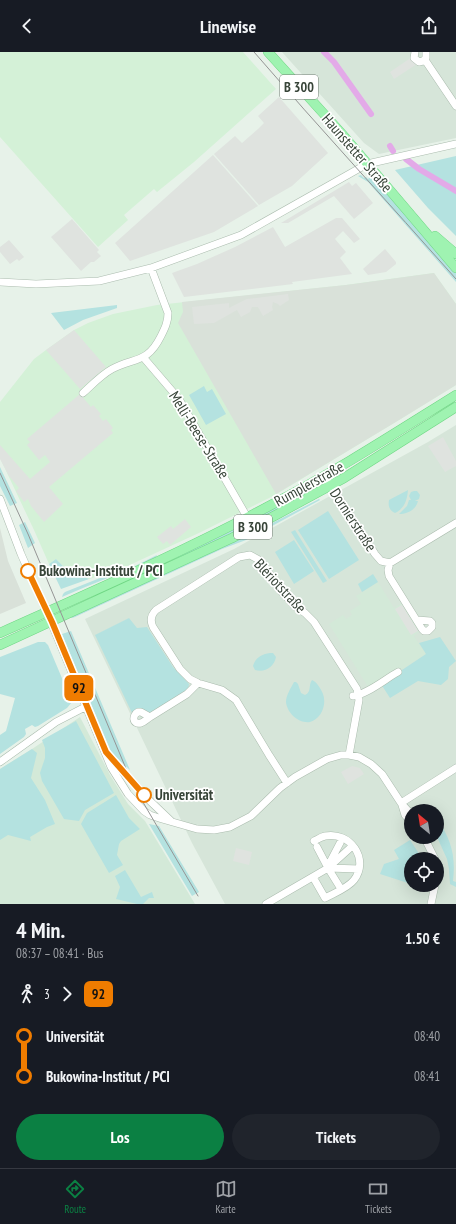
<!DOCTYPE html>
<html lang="de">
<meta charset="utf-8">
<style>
:root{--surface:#171b24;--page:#20242c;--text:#f1f3f6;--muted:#9ea1a6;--line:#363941;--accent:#0b8043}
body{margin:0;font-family:"PT Sans Narrow",sans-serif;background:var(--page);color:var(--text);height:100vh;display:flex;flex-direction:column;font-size:15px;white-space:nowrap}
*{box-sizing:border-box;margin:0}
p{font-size:13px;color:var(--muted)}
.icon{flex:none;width:22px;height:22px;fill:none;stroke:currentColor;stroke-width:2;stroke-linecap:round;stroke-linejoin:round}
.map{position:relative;height:852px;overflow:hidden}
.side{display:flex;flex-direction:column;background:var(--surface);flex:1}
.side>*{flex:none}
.badge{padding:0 8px;border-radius:6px;font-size:14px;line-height:26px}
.needle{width:26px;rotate:330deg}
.tools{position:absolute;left:404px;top:752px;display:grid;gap:8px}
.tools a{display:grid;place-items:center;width:40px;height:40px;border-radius:50%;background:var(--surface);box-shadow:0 4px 16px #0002;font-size:20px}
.map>.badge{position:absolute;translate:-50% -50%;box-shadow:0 0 0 2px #fff}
.legs{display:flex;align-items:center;gap:6px;height:44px;padding:0 16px;font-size:13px}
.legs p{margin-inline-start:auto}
.summary{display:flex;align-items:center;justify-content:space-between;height:68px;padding:0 16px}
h1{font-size:22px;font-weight:700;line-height:30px}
.primary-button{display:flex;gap:8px;margin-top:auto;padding:8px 16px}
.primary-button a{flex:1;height:46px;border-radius:24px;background:var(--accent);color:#fff;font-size:16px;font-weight:700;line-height:46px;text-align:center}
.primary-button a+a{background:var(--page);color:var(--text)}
ul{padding:0 16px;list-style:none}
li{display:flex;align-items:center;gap:14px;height:40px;font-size:15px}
li i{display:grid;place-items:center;width:6px;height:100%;margin:0 5px;background:currentColor}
li i::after{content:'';width:10px;height:10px;margin:-5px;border:3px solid;border-radius:50%;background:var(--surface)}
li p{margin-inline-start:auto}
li:first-child i{background:linear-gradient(#0000 50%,currentColor 0)}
li:last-child i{background:linear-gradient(currentColor 50%,#0000 0)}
header{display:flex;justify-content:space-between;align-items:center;height:52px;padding:0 16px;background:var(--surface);font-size:18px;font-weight:700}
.tabs{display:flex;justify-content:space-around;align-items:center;height:56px;border-top:1px solid var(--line);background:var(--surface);font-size:11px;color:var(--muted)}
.tabs a{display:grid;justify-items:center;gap:2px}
.tabs .current{color:var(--accent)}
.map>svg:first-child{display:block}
.residential{fill:#d6e5d9;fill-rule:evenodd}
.commercial{fill:#d4f1d7}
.industrial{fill:#d9e1d9}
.education{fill:#d3e9d8}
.green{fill:#b4e2e0}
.parking{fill:#dfe3df}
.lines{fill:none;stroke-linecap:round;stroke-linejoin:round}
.canal{stroke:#e3aae8;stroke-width:6}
.minor-casing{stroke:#abbcae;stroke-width:8}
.major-casing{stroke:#70d785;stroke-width:10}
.minor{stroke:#fff;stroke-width:7}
.major{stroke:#9ff3b1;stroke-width:9}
.tram{stroke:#959595;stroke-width:1}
.line-1-casing{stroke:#fff;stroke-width:9}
.line-1{stroke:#ef7c00;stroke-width:6}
.stop-1-dot{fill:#fff;stroke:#ef7c00;stroke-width:2}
.labels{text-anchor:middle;stroke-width:3.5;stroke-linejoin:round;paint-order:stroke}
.shield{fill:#fff;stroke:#737c74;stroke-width:1}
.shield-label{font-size:14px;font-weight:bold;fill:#374438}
.street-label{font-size:15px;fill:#374438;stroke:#fff}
.stop-label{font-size:15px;font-weight:bold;fill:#374438;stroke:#fff;text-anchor:start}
</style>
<header><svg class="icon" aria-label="back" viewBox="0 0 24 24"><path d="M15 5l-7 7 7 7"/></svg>Linewise<svg class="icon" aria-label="share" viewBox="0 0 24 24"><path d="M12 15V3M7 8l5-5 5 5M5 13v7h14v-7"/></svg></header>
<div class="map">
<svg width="456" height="852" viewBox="0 0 456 852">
<rect width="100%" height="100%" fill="#e7f2e9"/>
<!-- residential -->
<path class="residential" d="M282 0H456V86L379 102 364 91Z
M456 373V852H225L192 791 85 567 234 497 428 390ZM411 759H437V785H411ZM411 807H437V833H411Z"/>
<!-- commercial -->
<path class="commercial" d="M0 0H243L276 37 194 110 157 140 154 137 124 163 128 168 98 195 0 85Z
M434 221 456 252V333L399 368 275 443 201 480 121 517 89 527 66 517 56 507 49 512 34 478 0 406V350L34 307 46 298 74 278 88 271 113 262 157 253 346 233Z"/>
<!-- industrial -->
<path class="industrial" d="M434 221 456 252V333L399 368 276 442 178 271 183 260 182 250 346 233Z
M0 476 8 509 26 551 0 562Z"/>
<!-- education -->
<path class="education" d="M378 530 394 556 402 551 419 579 414 584 426 602 370 638 329 572 343 563 346 567 352 563 350 559 361 552 356 544Z
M80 665 110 723 128 752 145 769 195 852H0V717L32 697Z"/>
<!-- green -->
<path class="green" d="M456 104V184L428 156 395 118Z
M361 123 364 126 366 125 368 127 371 124 456 220V230L368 130 358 124Z
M117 253V256L83 268 64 278 51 261Z
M204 334 207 340 212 337 226 362 206 373 189 343Z
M0 415 17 451 10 454 0 434Z
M311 435 314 439 251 472 68 559 67 557 159 515Z
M408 438C407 448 405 456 395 461 389 458 388 454 389 448Z
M414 439H417L420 443 419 447 415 449H418C416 458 407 462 399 462L407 454 409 448H411L409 444 411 440Z
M319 447 320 448 246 488 222 497 75 565 72 566 71 565 247 484Z
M328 459 359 508 329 527 298 478Z
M25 470 35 491 28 496 19 473Z
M295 478 327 529 323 531 291 480Z
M294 488 314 519 294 532 275 500Z
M157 503 156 505C125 520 93 531 62 545L63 542 65 540 100 526 125 519Z
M56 507 66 517 89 527 61 537 49 512Z
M373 522 378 530 362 540 358 532Z
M129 566 137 576 147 575 173 615 189 632 188 637 185 639 151 661 135 658 132 661 95 583Z
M71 579 130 718 112 702 62 582Z
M440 585 456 609 449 615 448 627 441 633 418 629 390 646 381 632 426 602 419 591Z
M38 590H45L48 593 72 650 67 656 38 674 35 675 32 673 25 677 26 682 24 685 0 702V683L6 679 15 646 0 642V605Z
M270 601H273L276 605C274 615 265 621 255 618L253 614C255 606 262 602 270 601Z
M312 628C317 630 321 637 323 642 327 653 321 667 310 670 299 672 287 661 286 650 286 643 291 636 294 630H296L298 632 301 641 305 643C312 640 308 633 312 628Z
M76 669 114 741 85 758 79 769 64 767 42 729 40 721 45 706V696L42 688Z
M32 697 37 701 31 726 45 748 55 772 47 775 30 785 31 789 8 783 0 788V717Z
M116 743 129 766 140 777 121 789 119 792 117 803 123 813 109 821 81 772 87 761Z
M437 766C451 788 456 803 453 829L456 830V835L450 832 449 817 447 807 437 785Z
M149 772 159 774 199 840 192 844Z
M410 788 418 800 420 807H411V832L380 822 384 812 399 807 394 798Z
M125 818 141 845 152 840 154 846H149L143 852H137L116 847 120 835 115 824Z"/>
<!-- parking -->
<path class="parking" d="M412 5 417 12 394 27 390 20Z
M279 45 328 101 292 134 259 153 214 102 235 84 242 91 258 77 264 71 258 64Z
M213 103 258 154 214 180 130 209 115 191Z
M349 130 352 134 356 131 373 151 354 167 334 144 288 171H281Z
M336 166H342L360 187 354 191 343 179 335 187 346 200 340 206 352 222 292 230 293 232 184 245 172 221 197 212 235 195 273 175 285 195Z
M72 167 99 198 97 200 101 204 94 210H91L81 219 51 185Z
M9 188 24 205 19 209 17 207 10 212 0 200V195Z
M385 197 396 210V212L386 220 368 223 363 217Z
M288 242 289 248 280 254 278 252 273 250 272 255 273 258 263 264 258 255H252L250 260 241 265 237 258 214 271 194 272 192 255 229 251V256L247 247Z
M74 278 106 315 80 337 46 298Z
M80 342 91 355 93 353 101 362 99 364 103 369 106 367 113 376 111 378 113 381 49 435 63 452 44 470 31 454 28 447 24 450 16 439 19 436 9 424 0 407V393L30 427 50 410 45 403 39 408 27 393 30 390 27 387Z
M443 385 456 409V414L445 420 428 394Z
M185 467 191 475 170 493 167 489 163 492 157 485 171 474 173 477Z
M402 553 418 579 411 583 395 557Z
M352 714 360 716 364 722 348 732 341 720Z
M236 796 252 800 249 813 233 809Z"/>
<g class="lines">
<!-- canal -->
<path class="canal" d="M324 0 334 10 371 62
M390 94 393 99
M406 107 419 117 456 139"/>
<!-- minor casing -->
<g class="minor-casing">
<path id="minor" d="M415 0 414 6 419 10 423 9 426 6V0
M425 8 456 54
M0 230 36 232 99 229 151 216 241 183 367 112 456 92
M143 305 179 347 247 465
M83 341C92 333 101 323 112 317 135 305 147 312 161 284 165 276 168 270 168 261L151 216
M325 424 375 502 381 509 390 511
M0 447 21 502 51 570 111 715 128 742 144 759 150 763 162 767 197 777 214 778 230 775 251 764 280 736 295 725 327 707 341 703H349L359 705 371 712 382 722 401 751 411 762
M390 511 388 518 389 524 422 577 424 579H428L432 575V571L430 569 417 568
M390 511 456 471
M353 644C368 642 385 627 398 620
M138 660H141L150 665C147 667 144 670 141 671 132 673 132 663 138 660Z
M150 665 187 642 198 631
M109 704 150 749 171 769
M0 710 56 670 87 654
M287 731 269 703 236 648 222 638 198 631 190 627 180 617 153 575C150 569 151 563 156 558L239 505 250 503 261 509 281 539 296 555 305 561 314 570 357 637 359 648 349 703
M401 751 456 716
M402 753 405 763 411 770
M424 785 435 807
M317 795 328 816 341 837
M329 812 340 791
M328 816 359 817
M313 825 325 846C334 841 348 836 354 828 370 807 350 779 325 784 321 785 318 787 314 789
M266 852 328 816 349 797
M431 852 435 833"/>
</g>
<!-- major casing -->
<g class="major-casing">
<path id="major" d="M268 0 342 82 456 216
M435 184 456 202
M0 581C91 540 183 500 271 453 335 420 395 381 456 343
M0 593 232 486 276 463 344 426 456 355"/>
</g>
<!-- minor -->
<use href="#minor" class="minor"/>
<!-- major -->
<use href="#major" class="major"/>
<!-- tram -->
<path class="tram" d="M254 0C320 77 389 151 456 227
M0 421 28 482 127 719 137 740 198 844"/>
</g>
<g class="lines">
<!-- line-1 casing -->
<g class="line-1-casing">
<path id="line-1" d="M28 519 52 570 106 700 144 743"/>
</g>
<!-- line-1 -->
<use href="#line-1" class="line-1"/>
</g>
<!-- markers -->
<g class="stop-1-dot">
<circle cx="28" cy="519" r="7"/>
<circle cx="144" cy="743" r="7"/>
</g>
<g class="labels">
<!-- shield labels -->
<g class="shield">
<rect x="280" y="23" width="38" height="24" rx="3"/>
<rect x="234" y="463" width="38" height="24" rx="3"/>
</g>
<g class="shield-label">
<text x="299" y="40">B 300</text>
<text x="253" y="480">B 300</text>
</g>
<!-- street labels -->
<g class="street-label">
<text transform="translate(357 101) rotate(49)" y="5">Haunstetter Straße</text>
<text transform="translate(199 383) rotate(58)" y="5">Melli-Beese-Straße</text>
<text transform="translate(309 432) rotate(-29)" y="5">Rumplerstraße</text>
<text transform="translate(353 468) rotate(57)" y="5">Dornierstraße</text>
<text transform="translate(280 534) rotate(47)" y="5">Blériotstraße</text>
</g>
<!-- stop labels -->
<g class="stop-label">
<text x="39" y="524">Bukowina-Institut / PCI</text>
<text x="155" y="748">Universität</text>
</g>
</g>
</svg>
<div class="tools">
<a><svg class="needle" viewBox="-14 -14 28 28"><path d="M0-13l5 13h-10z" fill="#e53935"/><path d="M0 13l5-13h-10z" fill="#9ea1a6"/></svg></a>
<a><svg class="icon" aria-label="locate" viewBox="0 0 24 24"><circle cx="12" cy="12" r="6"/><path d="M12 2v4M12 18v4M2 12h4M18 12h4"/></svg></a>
</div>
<b class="badge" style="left:79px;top:636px;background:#ef7c00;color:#111">92</b>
</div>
<section class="side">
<div class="summary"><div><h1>4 Min.</h1><p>08:37 – 08:41 · Bus</p></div><b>1.50 €</b></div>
<div class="legs"><svg class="icon" aria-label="walk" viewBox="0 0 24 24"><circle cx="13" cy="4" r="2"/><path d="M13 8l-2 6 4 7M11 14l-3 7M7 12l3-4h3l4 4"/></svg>3<svg class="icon" aria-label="forward" viewBox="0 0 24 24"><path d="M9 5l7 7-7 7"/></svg><b class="badge" style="background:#ef7c00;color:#111">92</b></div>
<ul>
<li><i style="color:#ef7c00"></i><b>Universität</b><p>08:40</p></li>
<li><i style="color:#ef7c00"></i><b>Bukowina-Institut / PCI</b><p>08:41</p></li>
</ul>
<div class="primary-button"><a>Los</a><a>Tickets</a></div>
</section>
<nav class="tabs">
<a class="current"><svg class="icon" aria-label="directions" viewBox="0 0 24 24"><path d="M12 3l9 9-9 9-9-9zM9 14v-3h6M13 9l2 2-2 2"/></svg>Route</a>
<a><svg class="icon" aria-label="map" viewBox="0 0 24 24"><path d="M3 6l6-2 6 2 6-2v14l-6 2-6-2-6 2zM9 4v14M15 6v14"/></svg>Karte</a>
<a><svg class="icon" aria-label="tickets" viewBox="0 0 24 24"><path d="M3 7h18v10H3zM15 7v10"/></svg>Tickets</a>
</nav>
